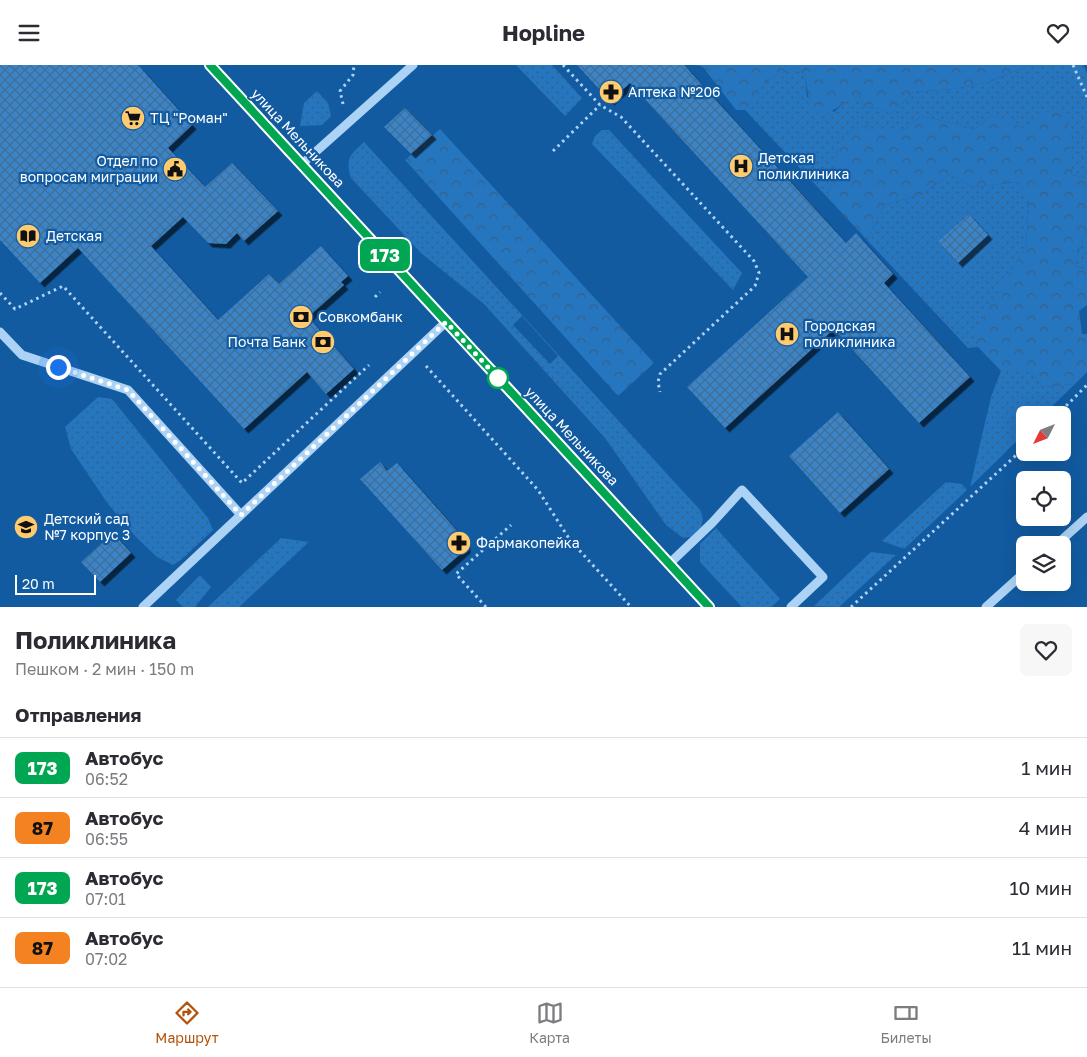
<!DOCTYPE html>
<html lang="ru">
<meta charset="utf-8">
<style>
:root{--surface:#fff;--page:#f7f7f7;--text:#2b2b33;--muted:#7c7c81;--line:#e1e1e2;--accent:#b45309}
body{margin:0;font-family:"Golos Text",sans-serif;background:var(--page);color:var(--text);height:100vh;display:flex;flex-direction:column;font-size:19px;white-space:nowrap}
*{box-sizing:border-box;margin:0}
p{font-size:16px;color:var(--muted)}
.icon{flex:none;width:28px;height:28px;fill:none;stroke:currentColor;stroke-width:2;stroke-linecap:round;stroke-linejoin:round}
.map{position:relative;height:542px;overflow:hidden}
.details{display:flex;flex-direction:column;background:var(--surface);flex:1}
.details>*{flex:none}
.badge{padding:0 10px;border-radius:8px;font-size:18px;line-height:32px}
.needle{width:32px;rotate:228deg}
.fabs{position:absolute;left:1016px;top:341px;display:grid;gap:10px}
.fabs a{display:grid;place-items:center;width:55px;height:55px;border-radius:8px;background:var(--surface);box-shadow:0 5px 20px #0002;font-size:25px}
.scale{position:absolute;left:15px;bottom:12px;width:81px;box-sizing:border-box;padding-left:5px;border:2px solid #fff;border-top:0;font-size:14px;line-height:18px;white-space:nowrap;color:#fff;-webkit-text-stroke:4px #125ba1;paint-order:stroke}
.you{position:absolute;width:25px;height:25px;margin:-12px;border:4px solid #fff;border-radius:50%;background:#1a73e8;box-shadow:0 0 0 8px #1a73e833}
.map>.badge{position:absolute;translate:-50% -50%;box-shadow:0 0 0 2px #fff}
h2{padding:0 15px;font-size:19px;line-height:45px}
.round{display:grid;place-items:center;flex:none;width:52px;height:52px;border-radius:8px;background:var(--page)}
.overview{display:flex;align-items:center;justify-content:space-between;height:85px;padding:0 15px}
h1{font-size:24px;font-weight:700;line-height:38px}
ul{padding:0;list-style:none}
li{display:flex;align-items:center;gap:15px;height:60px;padding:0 15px;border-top:1px solid var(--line)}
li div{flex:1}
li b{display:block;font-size:19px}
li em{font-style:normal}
li .badge{min-width:55px;font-weight:700;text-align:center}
header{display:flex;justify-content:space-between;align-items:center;height:65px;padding:0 15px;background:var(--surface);font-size:22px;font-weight:700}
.menu{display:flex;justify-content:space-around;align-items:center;height:70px;border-top:1px solid var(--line);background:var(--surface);font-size:14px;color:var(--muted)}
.menu a{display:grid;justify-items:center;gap:2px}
.menu .current{color:var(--accent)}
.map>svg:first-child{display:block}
.grass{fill:url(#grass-dots);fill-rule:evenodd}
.forest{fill:url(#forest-crowns)}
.building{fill:url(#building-cross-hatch);filter:url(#shadow)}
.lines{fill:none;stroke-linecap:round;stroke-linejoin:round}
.path{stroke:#acd2f5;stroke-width:3;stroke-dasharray:2.5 4;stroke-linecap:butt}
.minor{stroke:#acd2f5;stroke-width:9}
.major{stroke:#f9fcff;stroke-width:12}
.line-casing{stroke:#fff;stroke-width:11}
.line{stroke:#00a651;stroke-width:8}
.walk{stroke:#fff;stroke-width:5;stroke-dasharray:0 9}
.stop-dot{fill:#fff;stroke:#00a651;stroke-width:2.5}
.labels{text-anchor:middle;stroke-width:4.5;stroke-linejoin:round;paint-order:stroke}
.poi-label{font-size:14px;fill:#fff;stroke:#125ba1;text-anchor:start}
.street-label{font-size:14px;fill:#fff;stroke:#125ba1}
</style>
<header><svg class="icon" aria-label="menu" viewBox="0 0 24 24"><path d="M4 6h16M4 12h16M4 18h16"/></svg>Hopline<svg class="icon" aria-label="heart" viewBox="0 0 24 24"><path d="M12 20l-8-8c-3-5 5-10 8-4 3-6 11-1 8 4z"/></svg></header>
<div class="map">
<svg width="1087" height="542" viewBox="0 0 1087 542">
<defs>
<pattern id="grass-dots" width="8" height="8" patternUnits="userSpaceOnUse" patternTransform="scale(1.25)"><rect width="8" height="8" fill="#2575bf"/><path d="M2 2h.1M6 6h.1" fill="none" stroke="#386086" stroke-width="1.8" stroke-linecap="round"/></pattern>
<pattern id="forest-crowns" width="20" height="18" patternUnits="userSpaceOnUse" patternTransform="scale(1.25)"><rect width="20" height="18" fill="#2575bf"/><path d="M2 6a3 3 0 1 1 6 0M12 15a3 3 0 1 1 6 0" fill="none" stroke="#386086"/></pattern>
<pattern id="building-cross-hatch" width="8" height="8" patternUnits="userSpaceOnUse" patternTransform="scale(1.25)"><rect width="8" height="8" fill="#3b84c8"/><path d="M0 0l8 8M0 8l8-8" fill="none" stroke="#426e96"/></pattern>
<filter id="shadow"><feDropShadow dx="4.5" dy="4.5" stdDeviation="0" flood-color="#0009"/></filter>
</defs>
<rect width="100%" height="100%" fill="#125ba1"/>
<!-- grass -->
<path class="grass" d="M516 0H552L582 33 565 51Z
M1030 0H1083L1087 8V113L1072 110 1070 97 1050 45 1024 64 991 50 975 64 922 51 900 67 838 84 828 133 745 45C763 18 766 12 798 2L805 11 807 32 834 47 846 36 860 31 862 42 878 43 890 49 914 27 953 24 989 17Z
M317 26 328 38 331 51 322 60 300 61 304 38Z
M602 65H609L742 208 733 225 592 79 595 71Z
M364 77 700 445 703 453 701 462 690 472 683 473 666 460 605 373 484 239 421 188 351 113C345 93 350 90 364 77ZM522 251 558 291 550 299 513 260Z
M950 109 972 122 1018 117 1029 132 1026 182 976 266 978 282 968 283 867 175 884 140 923 129ZM969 149 988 170 957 197 938 176Z
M1087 165V205L1074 200Z
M1001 306H1031L1043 322 1075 319 1043 350H1025V368L970 422 991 332Z
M98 332 112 334 208 453 213 465 181 495 173 500 157 492 135 471 108 439 71 384 65 362Z
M946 417 962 419 967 425 904 484 882 476Z
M716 463 780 534 771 542H742L700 497V479Z
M281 473 309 477 239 542H208Z
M871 487 896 490 839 542 814 541Z
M200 510 211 522 195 542H183L176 535Z"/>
<!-- forest -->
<path class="forest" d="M697 0H1030L989 17 953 24 914 27 890 49 878 43 862 42 860 31C845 36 836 46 821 50L810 42 805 11 798 2C768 11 762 20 745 45H736L703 2Z
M1050 45 1067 47 1072 110 1087 113V165L1074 200 1087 205V240L1079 246 1082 269H1087V307L1075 319 1043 322 1031 306H1001L978 282 975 266 1026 182 1029 133 1018 117 972 122 950 109 923 129 884 140 867 175 828 133 838 84 865 60 900 67 922 51 975 64 991 50 1024 63Z
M440 64 654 298 618 331 405 95Z"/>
<!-- building -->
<path class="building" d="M0 0H138L192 60 168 83 205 122 232 98 278 146 244 176 237 168 226 179 208 178 183 152 151 181 218 255 269 209 279 219 321 181 348 211 341 217 344 220 308 252 354 304 326 329 307 307 244 364 78 183 40 218 0 175Z
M577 0H684L846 178 856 168 893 209 884 218 970 312 919 358 834 264 725 363 687 322 808 212 630 18 610 36Z
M405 43 432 70 411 89 384 62Z
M969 149 988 170 958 198 938 176Z
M838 347 889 404 840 448 789 391Z
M380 397 387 406 397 398 466 476V484L442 505 360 414Z
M113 468 131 488 100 517 81 497Z"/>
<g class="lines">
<!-- path -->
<path class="path" d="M563 0 600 40 621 52 754 196 759 208 755 221 660 309 658 317 660 327
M1073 0 1087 32
M343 39 340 26 353 10 354 0
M553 86 600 40
M0 228 15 244 63 221 242 418 369 300
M375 232 380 227
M426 301 538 425 570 475 631 542
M1057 350 1087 320
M486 542 456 509 511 460
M851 542 1025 382"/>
<!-- minor -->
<path class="minor" d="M302 99 413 0
M0 267 22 290 128 325 241 450
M1056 480 1087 452
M669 499 712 458 742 425 823 512 791 542
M143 542 446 257
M986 542 1025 507"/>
<!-- major -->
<path class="major" d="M210 0 709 542"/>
</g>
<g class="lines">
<!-- line casing -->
<g class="line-casing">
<path id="line" d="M210 0 709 542"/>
</g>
<!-- line -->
<use href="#line" class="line"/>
<!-- walk -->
<path class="walk" d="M58 302 128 325 241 450 446 257 498 313"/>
</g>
<!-- icons -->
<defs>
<g id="pharmacy-disc" transform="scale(1.25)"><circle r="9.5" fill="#ffcb6f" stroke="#125ba1"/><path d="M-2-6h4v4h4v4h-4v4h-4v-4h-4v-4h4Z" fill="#111"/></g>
<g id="supermarket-disc" transform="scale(1.25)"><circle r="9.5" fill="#ffcb6f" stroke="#125ba1"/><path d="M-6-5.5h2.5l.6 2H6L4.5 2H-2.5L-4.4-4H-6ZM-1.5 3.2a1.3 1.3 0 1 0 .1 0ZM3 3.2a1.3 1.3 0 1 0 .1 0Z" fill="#111"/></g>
<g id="hospital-disc" transform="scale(1.25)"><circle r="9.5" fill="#ffcb6f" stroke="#125ba1"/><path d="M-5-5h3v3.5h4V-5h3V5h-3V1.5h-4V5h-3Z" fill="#111"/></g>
<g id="civic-disc" transform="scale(1.25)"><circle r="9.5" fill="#ffcb6f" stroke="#125ba1"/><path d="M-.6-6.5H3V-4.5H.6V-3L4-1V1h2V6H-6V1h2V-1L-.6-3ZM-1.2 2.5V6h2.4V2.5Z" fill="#111"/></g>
<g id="library-disc" transform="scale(1.25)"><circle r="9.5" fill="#ffcb6f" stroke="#125ba1"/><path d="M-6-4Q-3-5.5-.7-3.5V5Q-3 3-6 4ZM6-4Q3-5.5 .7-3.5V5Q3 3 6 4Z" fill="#111"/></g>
<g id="bank-disc" transform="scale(1.25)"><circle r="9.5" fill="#ffcb6f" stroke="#125ba1"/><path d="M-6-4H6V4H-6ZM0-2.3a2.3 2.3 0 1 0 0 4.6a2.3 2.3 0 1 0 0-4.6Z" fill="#111"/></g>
<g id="school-disc" transform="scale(1.25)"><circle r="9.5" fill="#ffcb6f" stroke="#125ba1"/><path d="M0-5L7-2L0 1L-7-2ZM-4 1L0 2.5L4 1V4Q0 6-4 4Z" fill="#111"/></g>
</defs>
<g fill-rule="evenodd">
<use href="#pharmacy-disc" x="611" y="27"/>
<use href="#supermarket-disc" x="133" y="53"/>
<use href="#hospital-disc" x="741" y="101"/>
<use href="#civic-disc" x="175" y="104"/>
<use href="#library-disc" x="28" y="171"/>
<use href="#bank-disc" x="301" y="252"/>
<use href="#hospital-disc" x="787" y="269"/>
<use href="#bank-disc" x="323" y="277"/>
<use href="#school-disc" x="26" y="462"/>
<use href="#pharmacy-disc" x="459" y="478"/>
</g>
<!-- markers -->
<circle class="stop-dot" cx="498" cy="313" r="10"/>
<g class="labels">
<!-- poi labels -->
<g class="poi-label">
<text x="628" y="32">Аптека №206</text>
<text x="150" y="58">ТЦ "Роман"</text>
<text x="758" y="98">Детская<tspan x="758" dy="16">поликлиника</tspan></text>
<text x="158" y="101" text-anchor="end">Отдел по<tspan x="158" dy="16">вопросам миграции</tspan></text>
<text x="46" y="176">Детская</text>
<text x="318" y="257">Совкомбанк</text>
<text x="804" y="266">Городская<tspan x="804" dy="16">поликлиника</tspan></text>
<text x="306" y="282" text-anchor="end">Почта Банк</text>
<text x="44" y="459">Детский сад<tspan x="44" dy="16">№7 корпус 3</tspan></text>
<text x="476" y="483">Фармакопейка</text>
</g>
<!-- street labels -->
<g class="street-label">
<text transform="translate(298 73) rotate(47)" y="5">улица Мельникова</text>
<text transform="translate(572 371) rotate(47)" y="5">улица Мельникова</text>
</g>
</g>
</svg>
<div class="fabs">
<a><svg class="needle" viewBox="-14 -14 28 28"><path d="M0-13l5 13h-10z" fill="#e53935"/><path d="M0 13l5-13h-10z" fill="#7c7c81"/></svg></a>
<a><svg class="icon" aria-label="locate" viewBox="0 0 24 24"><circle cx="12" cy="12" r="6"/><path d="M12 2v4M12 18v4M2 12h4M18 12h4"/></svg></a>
<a><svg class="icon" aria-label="layers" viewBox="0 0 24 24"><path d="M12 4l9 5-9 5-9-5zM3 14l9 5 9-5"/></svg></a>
</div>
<div class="scale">20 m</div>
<div class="you" style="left:58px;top:302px"></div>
<b class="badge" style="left:385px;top:190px;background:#00a651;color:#fff">173</b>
</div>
<section class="details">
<div class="overview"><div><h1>Поликлиника</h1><p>Пешком · 2 мин · 150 m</p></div><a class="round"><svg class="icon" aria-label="heart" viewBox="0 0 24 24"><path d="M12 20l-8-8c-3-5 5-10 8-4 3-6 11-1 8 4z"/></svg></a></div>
<h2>Отправления</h2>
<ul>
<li><span class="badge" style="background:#00a651;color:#fff">173</span><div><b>Автобус</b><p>06:52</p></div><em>1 мин</em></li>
<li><span class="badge" style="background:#f58220;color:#111">87</span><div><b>Автобус</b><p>06:55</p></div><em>4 мин</em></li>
<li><span class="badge" style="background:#00a651;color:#fff">173</span><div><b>Автобус</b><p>07:01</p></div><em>10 мин</em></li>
<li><span class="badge" style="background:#f58220;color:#111">87</span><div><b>Автобус</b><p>07:02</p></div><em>11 мин</em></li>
</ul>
</section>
<nav class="menu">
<a class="current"><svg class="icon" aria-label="directions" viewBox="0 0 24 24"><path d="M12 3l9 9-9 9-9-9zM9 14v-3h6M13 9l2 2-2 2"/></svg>Маршрут</a>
<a><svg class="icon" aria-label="map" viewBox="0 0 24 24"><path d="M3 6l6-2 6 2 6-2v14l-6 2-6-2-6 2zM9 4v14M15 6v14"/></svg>Карта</a>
<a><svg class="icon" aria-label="tickets" viewBox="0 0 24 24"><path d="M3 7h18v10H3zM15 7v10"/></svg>Билеты</a>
</nav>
